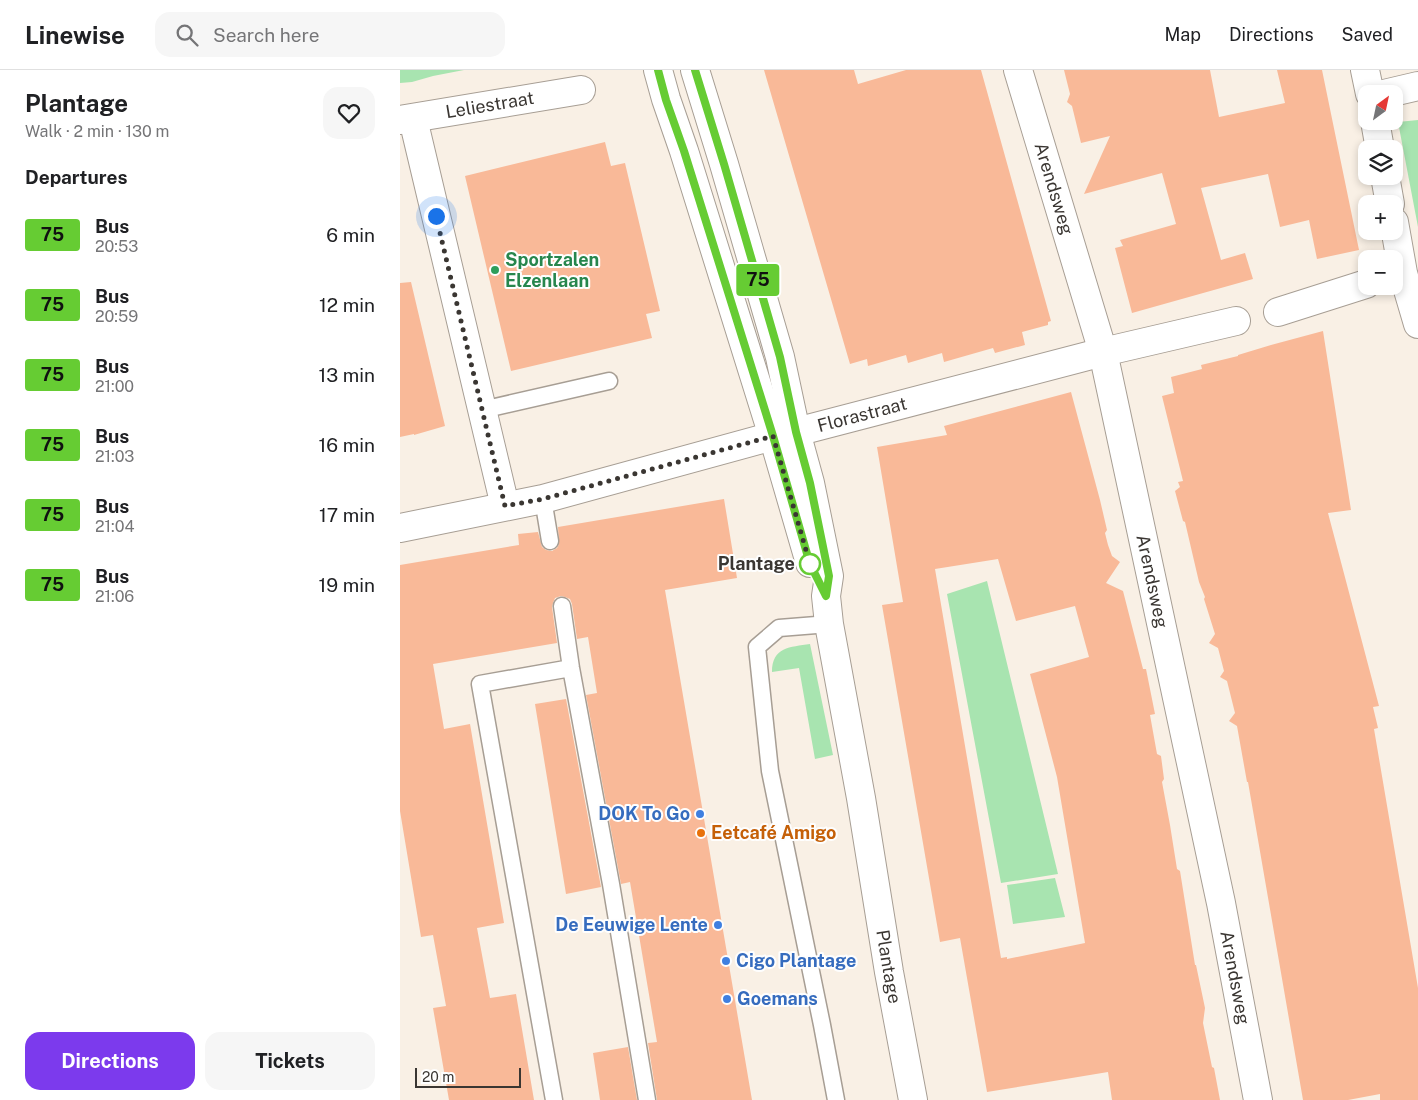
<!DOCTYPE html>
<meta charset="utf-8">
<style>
:root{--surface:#fff;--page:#f6f6f6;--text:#202124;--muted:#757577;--line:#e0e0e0;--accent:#7c3aed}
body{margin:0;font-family:"Public Sans",sans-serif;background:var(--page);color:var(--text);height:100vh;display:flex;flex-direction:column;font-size:19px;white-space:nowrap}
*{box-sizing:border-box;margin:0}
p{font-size:16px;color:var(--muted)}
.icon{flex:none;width:28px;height:28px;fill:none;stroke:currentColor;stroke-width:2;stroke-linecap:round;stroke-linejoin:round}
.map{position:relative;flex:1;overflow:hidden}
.side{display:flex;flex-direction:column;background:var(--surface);width:400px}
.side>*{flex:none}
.badge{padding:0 10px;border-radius:4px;font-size:18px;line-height:32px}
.needle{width:32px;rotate:33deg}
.controls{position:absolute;left:958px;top:15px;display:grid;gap:10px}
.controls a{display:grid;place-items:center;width:45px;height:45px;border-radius:10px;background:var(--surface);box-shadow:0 2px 8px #0003;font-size:25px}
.scale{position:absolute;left:15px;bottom:12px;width:106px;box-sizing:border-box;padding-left:5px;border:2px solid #3a3632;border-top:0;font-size:14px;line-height:18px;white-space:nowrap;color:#3a3632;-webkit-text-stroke:4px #fefefe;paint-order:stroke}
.you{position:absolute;width:25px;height:25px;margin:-12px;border:4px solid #fff;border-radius:50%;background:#1a73e8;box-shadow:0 0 0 8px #1a73e833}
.map>.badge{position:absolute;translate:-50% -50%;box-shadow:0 0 0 2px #fff}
h2{padding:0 25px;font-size:19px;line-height:45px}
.round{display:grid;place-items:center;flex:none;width:52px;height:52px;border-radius:15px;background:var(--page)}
.summary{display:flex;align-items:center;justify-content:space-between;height:85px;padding:0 25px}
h1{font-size:24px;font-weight:700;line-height:38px}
.button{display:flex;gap:10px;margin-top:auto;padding:10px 25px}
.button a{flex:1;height:58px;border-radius:15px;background:var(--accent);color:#fff;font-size:20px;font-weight:700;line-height:58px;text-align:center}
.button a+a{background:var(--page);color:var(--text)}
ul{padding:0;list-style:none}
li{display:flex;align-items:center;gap:15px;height:70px;padding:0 25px}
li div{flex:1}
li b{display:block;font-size:19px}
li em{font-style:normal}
li .badge{min-width:55px;font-weight:700;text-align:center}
header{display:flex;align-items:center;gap:30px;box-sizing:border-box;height:70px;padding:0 25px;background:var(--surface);border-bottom:1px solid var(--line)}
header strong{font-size:24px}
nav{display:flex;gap:28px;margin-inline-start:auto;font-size:18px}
.search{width:350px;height:45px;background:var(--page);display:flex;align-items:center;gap:12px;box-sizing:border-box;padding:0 18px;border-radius:15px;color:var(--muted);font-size:19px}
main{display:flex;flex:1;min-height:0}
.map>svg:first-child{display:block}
.green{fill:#a8e4b0}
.building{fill:#f9b998;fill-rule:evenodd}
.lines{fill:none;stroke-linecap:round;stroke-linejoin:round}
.service-casing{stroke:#a79e94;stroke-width:19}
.minor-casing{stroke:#a79e94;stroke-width:30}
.tertiary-casing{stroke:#a79e94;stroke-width:30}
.service{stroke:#fff;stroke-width:16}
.minor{stroke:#fff;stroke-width:28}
.tertiary{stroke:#fff;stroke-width:28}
.line-casing{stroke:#fff;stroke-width:11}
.line{stroke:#6c3;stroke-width:8}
.walk{stroke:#3a3632;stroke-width:5;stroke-dasharray:0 9}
.leisure-dot{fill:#2e9e5b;stroke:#fefefe;stroke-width:2}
.stop-dot{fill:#fff;stroke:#6c3;stroke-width:2.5}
.shop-dot{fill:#3f7fe0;stroke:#fefefe;stroke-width:2}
.food-dot{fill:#e8710a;stroke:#fefefe;stroke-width:2}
.labels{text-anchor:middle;stroke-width:4;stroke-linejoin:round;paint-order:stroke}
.street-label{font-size:18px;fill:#3a3632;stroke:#fefefe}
.leisure-label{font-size:18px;font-weight:bold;fill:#27864d;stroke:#fefefe;text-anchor:start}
.stop-label{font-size:18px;font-weight:bold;fill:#3a3632;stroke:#fefefe;text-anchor:end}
.shop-label{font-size:18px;font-weight:bold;fill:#366cbe;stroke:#fefefe;text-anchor:end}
.food-label{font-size:18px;font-weight:bold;fill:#c56008;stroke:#fefefe;text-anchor:start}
</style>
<header>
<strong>Linewise</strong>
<div class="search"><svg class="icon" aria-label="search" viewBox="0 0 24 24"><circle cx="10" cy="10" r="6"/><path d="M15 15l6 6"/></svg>Search here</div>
<nav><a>Map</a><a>Directions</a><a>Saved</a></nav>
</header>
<main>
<section class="side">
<div class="summary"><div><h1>Plantage</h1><p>Walk · 2 min · 130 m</p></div><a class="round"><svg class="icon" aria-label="heart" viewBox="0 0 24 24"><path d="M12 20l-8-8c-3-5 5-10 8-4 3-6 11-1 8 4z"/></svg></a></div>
<h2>Departures</h2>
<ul>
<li><span class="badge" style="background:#6c3;color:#111">75</span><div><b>Bus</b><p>20:53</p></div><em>6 min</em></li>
<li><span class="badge" style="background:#6c3;color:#111">75</span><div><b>Bus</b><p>20:59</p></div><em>12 min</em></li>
<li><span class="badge" style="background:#6c3;color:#111">75</span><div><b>Bus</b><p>21:00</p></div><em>13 min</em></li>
<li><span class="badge" style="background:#6c3;color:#111">75</span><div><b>Bus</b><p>21:03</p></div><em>16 min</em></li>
<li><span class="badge" style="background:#6c3;color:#111">75</span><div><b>Bus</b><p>21:04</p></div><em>17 min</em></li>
<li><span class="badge" style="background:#6c3;color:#111">75</span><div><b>Bus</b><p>21:06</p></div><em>19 min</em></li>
</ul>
<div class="button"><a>Directions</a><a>Tickets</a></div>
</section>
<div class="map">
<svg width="1018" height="1030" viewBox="0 0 1018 1030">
<rect width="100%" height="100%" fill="#f9f0e5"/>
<!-- green -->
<path class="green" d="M0 0H64L33 6 12 12 0 13Z
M1018 50V157L998 52Z
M587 511 658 804 601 813 547 524Z
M410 574 433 685 415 689 399 598 372 602C372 577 390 577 410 574Z
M655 808 665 847 613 854 607 815Z"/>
<!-- building -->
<path class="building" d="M364 0H454L458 14 506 0H581L651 251 648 252V255L622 262 625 275 595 283 593 278 544 292 542 283 508 293 506 285 468 296 467 289 450 294Z
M664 0H810L819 47 885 33 877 0H922L959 180 917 189 909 150 880 157 868 104 801 118 821 190 845 183 853 209 732 243 715 178 723 176 720 170 776 154 762 103 684 124 710 66 681 73 672 36 667 32 670 24Z
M205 72 211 96 225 93 260 241 246 244 252 268 111 301 65 106Z
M11 212 45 356 14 365V364L0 367V213Z
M923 261 951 440 928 443 979 636 973 637 978 658 974 659 1018 918V1030H980V1024L948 1030H903L848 712H847L837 656 829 651 835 643 827 611 820 607 824 601 818 578 809 573 815 564 804 529 805 527 799 512 785 452 783 451 775 421 780 417 778 412 783 411 762 326 774 323 771 307 802 299 801 295 838 286V285L871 275Z
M671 322 700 430 707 460 705 463 708 475 712 486 720 492 706 513 723 521 743 599H746L755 644 750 645 757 684 761 686 764 709 762 712 770 755 777 799 780 801 795 895H796L805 938 803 953 812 997 814 998 820 1030H712L708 1002 587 1022 560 868 540 872 482 535 503 532 477 377 547 365 544 356ZM598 489 616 551 675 536 689 587 630 604 657 707 685 873 607 889V887L601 888 535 499Z
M324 429 337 508 265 520 352 1030H257L248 973 257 972 230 812 221 814 186 625 197 623 188 567 177 569 172 534 170 529 165 527 161 526 155 528 153 533 152 537 157 573 33 594 44 659 70 654 104 853 77 858 90 928 116 924 134 1030H49L33 938 46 936 33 865 21 867 0 741V495L119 475 118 464 138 462 142 477 146 480 152 481 157 478 159 474 158 457Z
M166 629 201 817 166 824 135 634Z
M228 977 237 1030H200L193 983Z"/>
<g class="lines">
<!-- service casing -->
<g class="service-casing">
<path id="service" d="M82 340 209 311
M143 429 150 471
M162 536 171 598 211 814 247 1030
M429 554 379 558 357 577 370 701 422 955 436 1030
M154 1030 80 614 171 598"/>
</g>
<!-- minor casing -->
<g class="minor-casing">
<g id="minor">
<path id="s1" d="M618 0 703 282 821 833 858 1030"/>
<path d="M965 0 970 24"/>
<path d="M984 24 1018 16"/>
<path d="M13 49 105 436"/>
<path id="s2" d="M0 50 181 20"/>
<path d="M975 51 980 79"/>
<path d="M985 106 990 134"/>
<path d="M994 152 1003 203 1018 254"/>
<path d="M878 242 966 214"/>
<path id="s3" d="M0 458 143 429 373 366 396 362 703 282 836 251"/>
</g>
</g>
<!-- tertiary casing -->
<g class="tertiary-casing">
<g id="tertiary">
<path d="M258 0 266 29 284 81 373 366 410 493"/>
<path id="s4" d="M295 0 324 94 380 287 396 362 410 413 429 506 426 526 429 554 461 728 489 902 513 1030"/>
</g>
</g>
<!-- service -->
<use href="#service" class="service"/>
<!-- minor -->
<use href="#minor" class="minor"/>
<!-- tertiary -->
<use href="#tertiary" class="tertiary"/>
</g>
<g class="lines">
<!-- line casing -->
<g class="line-casing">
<path id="line" d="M258 0 266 30 284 81 373 366 410 494 426 526 429 506 410 413 396 362 380 287 324 94 295 0"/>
</g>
<!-- line -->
<use href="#line" class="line"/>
<!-- walk -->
<path class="walk" d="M36 146 105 436 143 429 373 366 410 494"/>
</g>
<!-- markers -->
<circle class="leisure-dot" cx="95" cy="200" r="5"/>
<circle class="stop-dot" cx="410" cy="494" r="10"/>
<g class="shop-dot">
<circle cx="300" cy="744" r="5"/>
<circle cx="318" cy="855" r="5"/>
<circle cx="326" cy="891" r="5"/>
<circle cx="327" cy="929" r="5"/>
</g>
<circle class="food-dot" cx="301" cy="763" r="5"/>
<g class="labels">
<!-- street labels -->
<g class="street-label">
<text dy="6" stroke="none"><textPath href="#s2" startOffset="91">Leliestraat</textPath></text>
<text dy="6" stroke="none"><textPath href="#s1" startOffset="124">Arendsweg</textPath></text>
<text dy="6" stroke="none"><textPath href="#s3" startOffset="476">Florastraat</textPath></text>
<text dy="6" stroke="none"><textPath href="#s1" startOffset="529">Arendsweg</textPath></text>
<text dy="6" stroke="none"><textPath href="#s4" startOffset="920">Plantage</textPath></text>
<text dy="6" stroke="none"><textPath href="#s1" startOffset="934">Arendsweg</textPath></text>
</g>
<!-- leisure labels -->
<g class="leisure-label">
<text x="105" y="196">Sportzalen<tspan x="105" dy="21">Elzenlaan</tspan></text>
</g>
<!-- stop labels -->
<g class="stop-label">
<text x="395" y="500">Plantage</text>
</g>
<!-- shop labels -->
<g class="shop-label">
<text x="290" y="750">DOK To Go</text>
<text x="308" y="861">De Eeuwige Lente</text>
<text x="336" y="897" text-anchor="start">Cigo Plantage</text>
<text x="337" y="935" text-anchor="start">Goemans</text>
</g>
<!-- food labels -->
<g class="food-label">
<text x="311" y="769">Eetcafé Amigo</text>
</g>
</g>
</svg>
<div class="controls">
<a><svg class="needle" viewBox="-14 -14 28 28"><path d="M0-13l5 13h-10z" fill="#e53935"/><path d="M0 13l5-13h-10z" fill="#757577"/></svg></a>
<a><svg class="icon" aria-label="layers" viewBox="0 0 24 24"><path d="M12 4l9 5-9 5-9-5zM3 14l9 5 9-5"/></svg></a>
<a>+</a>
<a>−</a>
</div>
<div class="scale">20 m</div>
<div class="you" style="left:36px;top:146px"></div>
<b class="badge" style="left:358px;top:210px;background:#6c3;color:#111">75</b>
</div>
</main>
